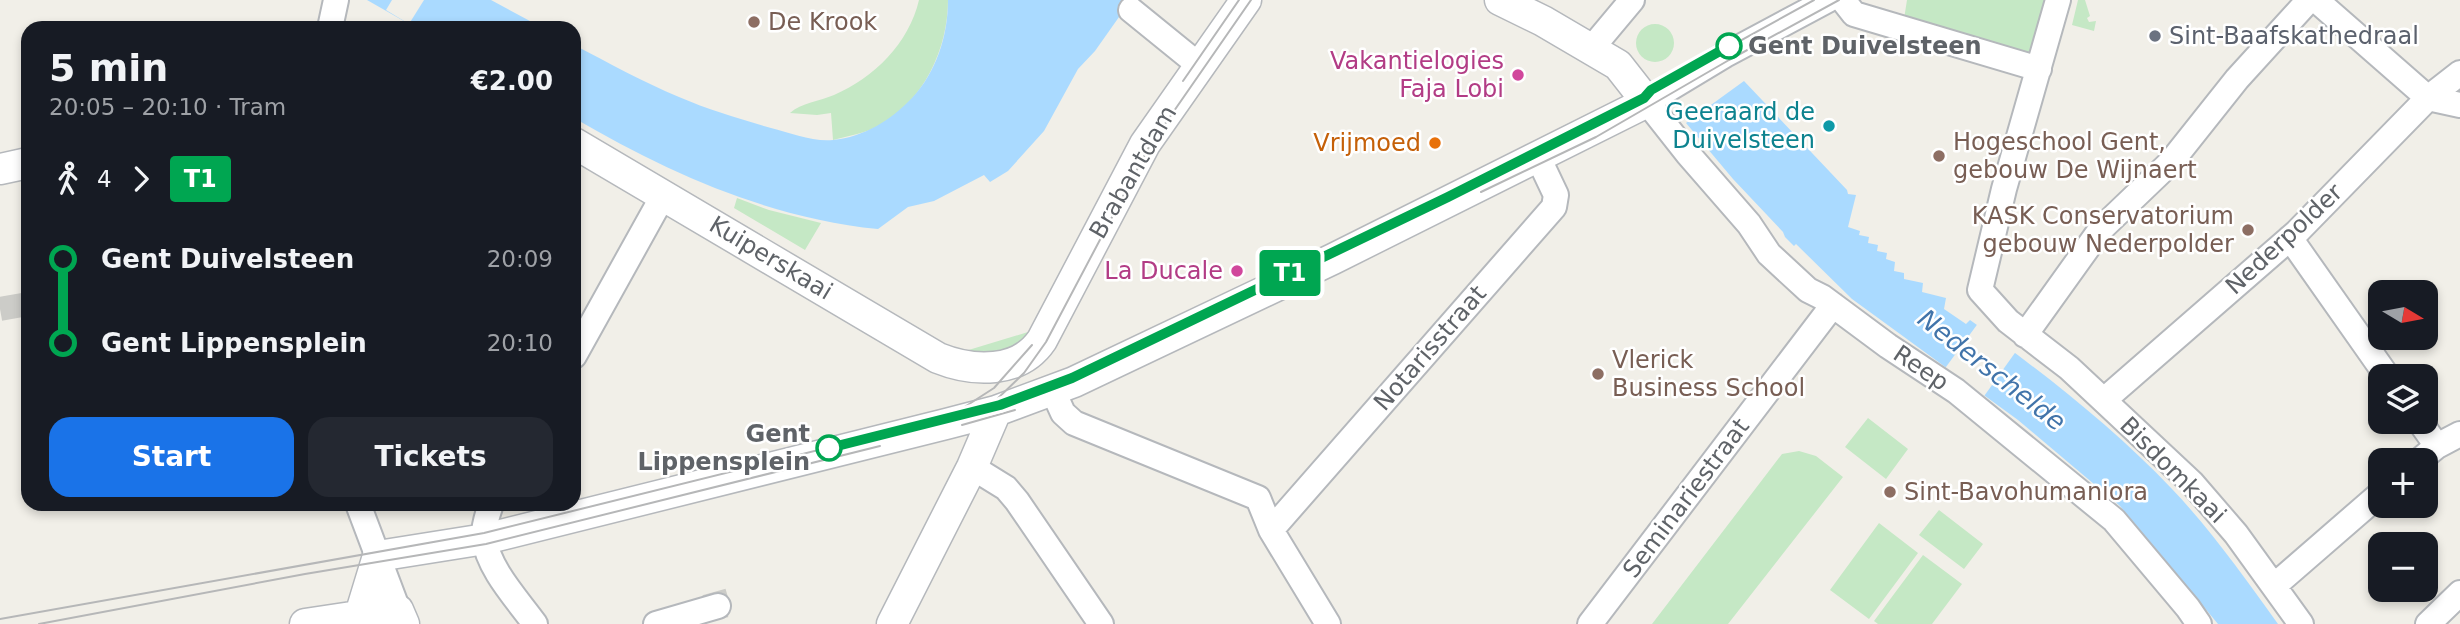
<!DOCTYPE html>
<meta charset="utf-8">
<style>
:root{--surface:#171b24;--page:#242831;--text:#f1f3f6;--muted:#9ea1a6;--accent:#1a73e8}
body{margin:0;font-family:"DejaVu Sans",sans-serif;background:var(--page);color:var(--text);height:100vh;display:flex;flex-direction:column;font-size:26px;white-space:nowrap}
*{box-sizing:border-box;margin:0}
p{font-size:23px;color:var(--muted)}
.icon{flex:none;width:38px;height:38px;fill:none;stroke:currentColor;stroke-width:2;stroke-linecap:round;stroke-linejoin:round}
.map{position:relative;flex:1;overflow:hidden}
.panel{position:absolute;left:21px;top:21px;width:560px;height:490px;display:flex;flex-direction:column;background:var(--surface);border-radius:21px;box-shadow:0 4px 10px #0003}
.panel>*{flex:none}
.badge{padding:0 14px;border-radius:5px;font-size:24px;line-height:46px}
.needle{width:46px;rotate:100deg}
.buttons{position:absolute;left:2368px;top:280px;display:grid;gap:14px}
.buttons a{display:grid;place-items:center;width:70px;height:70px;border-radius:14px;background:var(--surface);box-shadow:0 4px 10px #0003;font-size:35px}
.map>.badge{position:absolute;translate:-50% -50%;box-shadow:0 0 0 4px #fff}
.legs{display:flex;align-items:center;gap:10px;height:77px;padding:0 28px;font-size:23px}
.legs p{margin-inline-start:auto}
.summary{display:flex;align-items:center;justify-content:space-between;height:119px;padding:0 28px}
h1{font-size:38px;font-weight:700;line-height:52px}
.action{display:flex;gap:14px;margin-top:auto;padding:14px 28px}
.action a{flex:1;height:80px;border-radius:21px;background:var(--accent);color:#fff;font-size:28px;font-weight:700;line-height:80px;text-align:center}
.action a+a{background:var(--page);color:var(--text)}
ul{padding:0 28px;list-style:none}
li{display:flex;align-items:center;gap:24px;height:84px;font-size:26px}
li i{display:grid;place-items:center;width:10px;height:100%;margin:0 9px;background:currentColor}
li i::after{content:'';width:18px;height:18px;margin:-9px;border:5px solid;border-radius:50%;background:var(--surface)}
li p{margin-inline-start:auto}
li:first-child i{background:linear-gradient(#0000 50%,currentColor 0)}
li:last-child i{background:linear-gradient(currentColor 50%,#0000 0)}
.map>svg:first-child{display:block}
.green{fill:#c5e8c5}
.water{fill:#aadaff}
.pier{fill:#f1efe8}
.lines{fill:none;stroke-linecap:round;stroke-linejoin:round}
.minor-tunnel{stroke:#ccccc8;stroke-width:24;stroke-dasharray:24 12;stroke-linecap:butt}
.minor-casing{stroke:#b5b8bc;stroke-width:28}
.tertiary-casing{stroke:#b5b8bc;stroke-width:33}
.minor{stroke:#fff;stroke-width:24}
.tertiary{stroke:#fff;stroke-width:30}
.tram{stroke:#b6b7b8;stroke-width:2}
.line-1-casing{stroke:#fff;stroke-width:16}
.line-1{stroke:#00a651;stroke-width:10}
.education-dot{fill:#8d6e63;stroke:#fff;stroke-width:2.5}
.worship-dot{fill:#6b7280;stroke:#fff;stroke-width:2.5}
.stop-1-dot{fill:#fff;stroke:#00a651;stroke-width:3.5}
.hotel-dot{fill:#d1479c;stroke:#fff;stroke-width:2.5}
.culture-dot{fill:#0f9aa8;stroke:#fff;stroke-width:2.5}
.food-dot{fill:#e8710a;stroke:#fff;stroke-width:2.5}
.labels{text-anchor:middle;stroke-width:5;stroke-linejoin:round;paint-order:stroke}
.education-label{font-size:24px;fill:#785e54;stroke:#fff;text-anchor:start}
.worship-label{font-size:24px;fill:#5b616d;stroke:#fff;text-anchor:start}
.stop-label{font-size:24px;font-weight:bold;fill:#5f6368;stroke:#fff;text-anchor:start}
.hotel-label{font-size:24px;fill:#b23c85;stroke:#fff;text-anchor:end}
.culture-label{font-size:24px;fill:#0d838f;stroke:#fff;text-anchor:end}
.food-label{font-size:24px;fill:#c56008;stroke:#fff;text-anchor:end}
.street-label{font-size:24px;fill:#5f6368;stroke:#fff}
.water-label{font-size:26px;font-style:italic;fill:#4174aa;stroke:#fff}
</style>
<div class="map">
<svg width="2460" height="624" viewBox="0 0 2460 624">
<rect width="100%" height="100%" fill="#f1efe8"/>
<!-- green -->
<path class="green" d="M919 0H948C948 48 924 101 880 125 866 133 849 136 833 140L831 113 817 115 790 113C801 103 820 101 834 95 874 78 909 43 919 0Z
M1907 0H2048L2031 54H2026L1904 19Z
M2078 0H2085L2090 16 2087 18 2089 22 2096 21 2094 31 2072 25Z
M1636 43a19 19 0 1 1 38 0a19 19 0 1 1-38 0Z
M737 198 769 210 821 223 805 250 734 208Z
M1028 332V336C1004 359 992 355 962 352Z
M1868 418 1908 449 1886 479 1845 447Z
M1799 451 1816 456 1843 477 1728 624H1652L1782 454Z
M1939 510 1983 544 1964 569 1919 535Z
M1879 523 1918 553 1869 619 1830 590Z
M1923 555 1962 584 1932 624H1878L1874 621Z"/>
<!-- water -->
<path class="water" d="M367 0H491L543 28H416Z
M948 0H1131L1095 51 1078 69 1044 131 1008 171 990 182 984 175 934 201 908 207 878 229C768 218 669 173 574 118V45C609 63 643 82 679 97 709 110 740 119 771 128 790 133 813 142 833 140 864 137 891 120 912 98 936 72 948 36 948 0Z
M1744 81 1847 190 1848 194 1856 195 1848 227 1860 231 1859 235 1869 237 1868 243 1878 245 1877 251 1887 253 1886 259 1895 262 1894 271 1904 273V279L1923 283 1922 292 1946 298 1944 309 1966 324 1970 320C2041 371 2112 426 2172 489 2211 530 2245 578 2278 624H2218L2120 506 2018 420 1852 299 1796 244 1794 246 1785 237 1783 232 1733 179 1686 123Z"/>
<!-- pier -->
<path class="pier" d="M392 0H424L409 24 386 10Z
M1979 322 2017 350 1982 399 1943 371Z"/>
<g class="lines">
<!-- minor-tunnel -->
<path class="minor-tunnel" d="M0 309 28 304
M714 592 718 606 733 605"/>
<!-- minor casing -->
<g class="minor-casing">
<path id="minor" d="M1828 0 1725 55 1647 102 1688 154 1749 224 1769 254 1808 290 1822 297 1888 346 1956 391 2114 520 2188 608 2199 624
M1843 0 1854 14 2039 69
M2058 0 2004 189 1980 290 2008 321 2069 368 2192 483 2236 534 2301 624
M2316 0 2428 98 2460 105
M1131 10 1200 66
M330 28 336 0
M1591 49 1632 0
M2290 238 2387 376
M2025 335 2101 229 2171 162 2237 79 2309 0
M574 356 664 194
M1053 391 1063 413 1074 423 1258 498 1271 530 1328 624
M2104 400 2297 232 2428 98 2460 73
M2420 422 2437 446
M2420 460 2437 446 2460 434
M972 467 1006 488 1017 501 1101 624
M358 504 398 610
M491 504C488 513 483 527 484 537 488 569 517 599 535 624
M1271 530 1554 207 1556 195 1538 157
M2274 586 2380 494
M656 624 718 606
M1590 624 1833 305
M2428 624 2460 593"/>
</g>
<!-- tertiary casing -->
<g class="tertiary-casing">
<path id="tertiary" d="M574 143 938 358C973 372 1019 374 1042 340L1145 144 1246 0
M0 169 28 163
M360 615 378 556 485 539 946 424 996 411 1074 382 1333 259 1647 102 1618 65 1543 21 1500 0
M305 624 398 610 404 624
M892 624 972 467 996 411"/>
</g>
<!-- minor -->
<use href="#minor" class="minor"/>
<!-- tertiary -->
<use href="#tertiary" class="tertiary"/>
<!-- tram -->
<path class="tram" d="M1183 81 1239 0
M1481 192 1596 137 1729 60 1839 0
M993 403 1024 373 1046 342 1149 147 1251 0
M963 408 994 388 1032 345
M962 425 1015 410
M0 619 484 533 1000 405 1072 378 1448 197 1644 98 1651 90 1814 0
M39 624 305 574 486 544 880 446"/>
</g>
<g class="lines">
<!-- line-1 casing -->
<g class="line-1-casing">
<path id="line-1" d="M829 448 1000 405 1072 378 1448 197 1644 98 1651 90 1729 46"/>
</g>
<!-- line-1 -->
<use href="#line-1" class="line-1"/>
</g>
<!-- markers -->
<g class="education-dot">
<circle cx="754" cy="22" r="7"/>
<circle cx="1939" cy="156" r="7"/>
<circle cx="2248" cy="230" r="7"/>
<circle cx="1598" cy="374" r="7"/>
<circle cx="1890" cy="492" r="7"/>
</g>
<circle class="worship-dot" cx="2155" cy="36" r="7"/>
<g class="stop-1-dot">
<circle cx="1729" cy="46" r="12"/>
<circle cx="829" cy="448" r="12"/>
</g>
<g class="hotel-dot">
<circle cx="1518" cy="75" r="7"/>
<circle cx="1237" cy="271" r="7"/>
</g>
<circle class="culture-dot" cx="1829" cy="126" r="7"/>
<circle class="food-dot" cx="1435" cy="143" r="7"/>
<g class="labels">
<!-- education labels -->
<g class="education-label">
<text x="768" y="30">De Krook</text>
<text x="1953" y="150">Hogeschool Gent,<tspan x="1953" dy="28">gebouw De Wijnaert</tspan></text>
<text x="2234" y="224" text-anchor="end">KASK Conservatorium<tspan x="2234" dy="28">gebouw Nederpolder</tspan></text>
<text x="1612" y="368">Vlerick<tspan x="1612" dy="28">Business School</tspan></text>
<text x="1904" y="500">Sint-Bavohumaniora</text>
</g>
<!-- worship labels -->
<g class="worship-label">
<text x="2169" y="44">Sint-Baafskathedraal</text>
</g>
<!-- stop labels -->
<g class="stop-label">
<text x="1748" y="54">Gent Duivelsteen</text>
<text x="810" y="442" text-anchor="end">Gent<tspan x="810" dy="28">Lippensplein</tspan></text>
</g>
<!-- hotel labels -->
<g class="hotel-label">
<text x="1504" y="69">Vakantielogies<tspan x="1504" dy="28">Faja Lobi</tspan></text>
<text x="1223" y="279">La Ducale</text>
</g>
<!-- culture labels -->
<g class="culture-label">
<text x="1815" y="120">Geeraard de<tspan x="1815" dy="28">Duivelsteen</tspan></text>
</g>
<!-- food labels -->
<g class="food-label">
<text x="1421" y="151">Vrijmoed</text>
</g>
<!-- street labels -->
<g class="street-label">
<text transform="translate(1133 172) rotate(-60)" y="8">Brabantdam</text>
<text transform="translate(2284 239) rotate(-43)" y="8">Nederpolder</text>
<text transform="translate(771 258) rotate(31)" y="8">Kuiperskaai</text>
<text transform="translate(1430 348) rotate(-49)" y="8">Notarisstraat</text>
<text transform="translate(1921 368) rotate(34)" y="8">Reep</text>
<text transform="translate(2173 470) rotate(45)" y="8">Bisdomkaai</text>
<text transform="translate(1686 498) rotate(-53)" y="8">Seminariestraat</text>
</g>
<!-- water labels -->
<g class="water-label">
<text transform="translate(1992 370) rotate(38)" y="9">Nederschelde</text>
</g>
</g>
</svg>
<div class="buttons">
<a><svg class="needle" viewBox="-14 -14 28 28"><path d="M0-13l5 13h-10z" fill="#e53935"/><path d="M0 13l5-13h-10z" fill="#9ea1a6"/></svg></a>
<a><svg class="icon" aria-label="layers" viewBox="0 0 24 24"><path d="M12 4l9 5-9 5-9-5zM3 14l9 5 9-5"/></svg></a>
<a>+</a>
<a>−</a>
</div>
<b class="badge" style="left:1290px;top:273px;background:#00a651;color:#fff">T1</b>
<section class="panel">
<div class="summary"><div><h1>5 min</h1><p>20:05 – 20:10 · Tram</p></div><b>€2.00</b></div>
<div class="legs"><svg class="icon" aria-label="walk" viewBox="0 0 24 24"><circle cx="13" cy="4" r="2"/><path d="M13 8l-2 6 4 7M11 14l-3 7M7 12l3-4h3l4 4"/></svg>4<svg class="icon" aria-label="forward" viewBox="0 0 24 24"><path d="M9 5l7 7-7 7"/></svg><b class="badge" style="background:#00a651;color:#fff">T1</b></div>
<ul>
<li><i style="color:#00a651"></i><b>Gent Duivelsteen</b><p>20:09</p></li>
<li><i style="color:#00a651"></i><b>Gent Lippensplein</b><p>20:10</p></li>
</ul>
<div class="action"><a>Start</a><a>Tickets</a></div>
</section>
</div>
